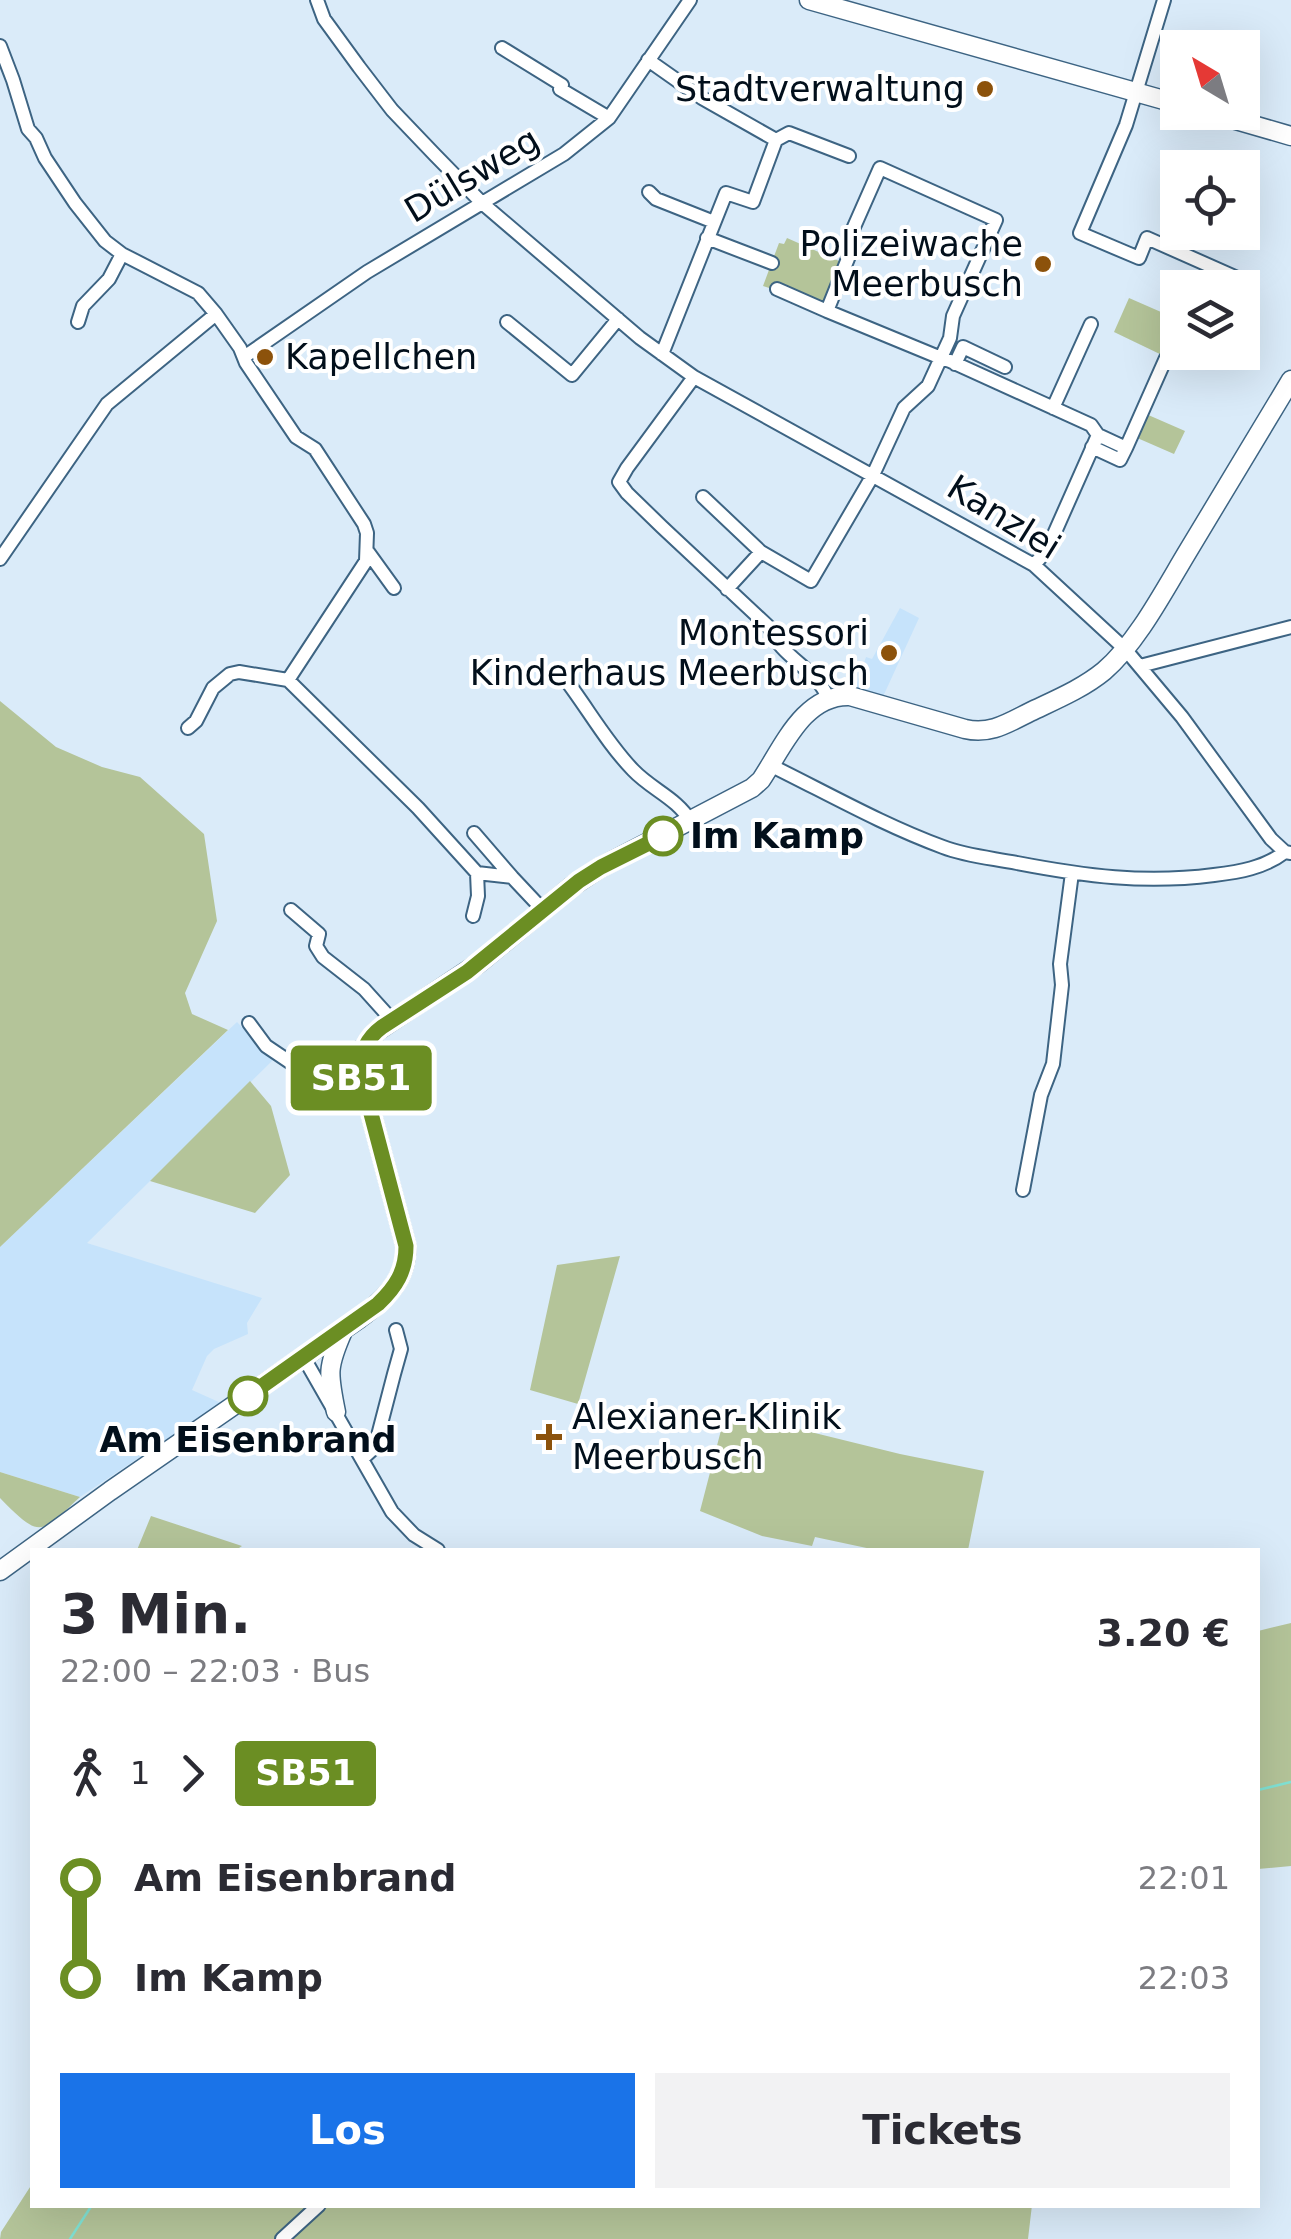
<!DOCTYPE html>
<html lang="de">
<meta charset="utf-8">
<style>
:root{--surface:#fff;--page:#f2f2f3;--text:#2b2b33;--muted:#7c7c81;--accent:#1a73e8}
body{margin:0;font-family:"DejaVu Sans",sans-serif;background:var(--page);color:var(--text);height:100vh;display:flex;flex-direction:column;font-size:38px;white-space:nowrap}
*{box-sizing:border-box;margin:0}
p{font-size:32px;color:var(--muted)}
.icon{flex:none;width:55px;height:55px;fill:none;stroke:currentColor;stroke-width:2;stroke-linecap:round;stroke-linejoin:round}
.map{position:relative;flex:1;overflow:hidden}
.details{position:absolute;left:30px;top:1548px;width:1230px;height:660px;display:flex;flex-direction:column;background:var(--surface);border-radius:0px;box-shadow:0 10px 40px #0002}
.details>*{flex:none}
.badge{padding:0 20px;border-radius:8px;font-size:35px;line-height:65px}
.needle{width:65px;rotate:322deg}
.controls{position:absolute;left:1160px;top:30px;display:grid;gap:20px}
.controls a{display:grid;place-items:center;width:100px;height:100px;border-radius:0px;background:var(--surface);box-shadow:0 10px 40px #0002;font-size:50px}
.map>.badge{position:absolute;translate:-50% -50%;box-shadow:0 0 0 5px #fff}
.legs{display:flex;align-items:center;gap:15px;height:110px;padding:0 30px;font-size:32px}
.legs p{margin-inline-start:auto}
.summary{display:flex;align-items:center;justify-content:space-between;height:170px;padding:0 30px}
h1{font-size:55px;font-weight:700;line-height:75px}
.cta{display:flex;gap:20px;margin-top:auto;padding:20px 30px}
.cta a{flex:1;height:115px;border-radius:0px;background:var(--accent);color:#fff;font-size:40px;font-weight:700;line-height:115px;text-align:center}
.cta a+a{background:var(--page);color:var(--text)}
ul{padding:0 30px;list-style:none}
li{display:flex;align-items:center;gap:35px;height:100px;font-size:38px}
li i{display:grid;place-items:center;width:15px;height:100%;margin:0 12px;background:currentColor}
li i::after{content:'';width:25px;height:25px;margin:-12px;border:8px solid;border-radius:50%;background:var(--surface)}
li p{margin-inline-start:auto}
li:first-child i{background:linear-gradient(#0000 50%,currentColor 0)}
li:last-child i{background:linear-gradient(currentColor 50%,#0000 0)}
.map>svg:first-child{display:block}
.built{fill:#c6e3fb}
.green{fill:#b4c499}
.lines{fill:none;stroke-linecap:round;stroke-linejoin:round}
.stream{stroke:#80e2d4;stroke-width:2.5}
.minor-casing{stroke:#3d6483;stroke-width:16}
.major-casing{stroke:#3d6483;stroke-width:21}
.minor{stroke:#fff;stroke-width:12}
.major{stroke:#fff;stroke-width:18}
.line-1-casing{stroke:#fff;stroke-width:22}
.line-1{stroke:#6b8e23;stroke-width:15}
.poi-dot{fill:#8c520b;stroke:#fff;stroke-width:4}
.stop-1-dot{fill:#fff;stroke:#6b8e23;stroke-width:5}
.labels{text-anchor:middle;stroke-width:8;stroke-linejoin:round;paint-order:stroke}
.poi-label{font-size:35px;fill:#020f1b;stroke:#fff;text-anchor:end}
.street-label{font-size:35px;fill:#020f1b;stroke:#fff}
.stop-label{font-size:35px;font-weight:bold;fill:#020f1b;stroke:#fff;text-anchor:start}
</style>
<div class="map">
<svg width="1291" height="2239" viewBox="0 0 1291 2239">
<rect width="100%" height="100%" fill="#daebf9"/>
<!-- built -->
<path class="built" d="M900 608 919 618 881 701 854 692 866 657 872 659Z
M237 1022 273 1060 87 1243 262 1298 247 1323 248 1334 214 1349 207 1356 192 1390 221 1403 80 1497 0 1472V1247Z"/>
<!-- green -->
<path class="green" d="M787 238 839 261 836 269 840 271 828 307 763 286 779 243 784 244Z
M1129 298 1177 319 1178 352 1198 353 1191 369 1114 332Z
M1146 414 1185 431 1174 454 1135 437Z
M0 701 56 747 102 767 140 777 204 834 217 921 185 993 192 1014 228 1030 0 1247Z
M250 1081 271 1106 290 1175 255 1213 150 1181Z
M620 1256 578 1404 530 1390 557 1265Z
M726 1411 900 1454 984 1471 968 1550H876L815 1537 812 1546 762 1536 700 1511Z
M0 1472 80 1497C40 1534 41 1540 0 1498Z
M151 1516 242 1546 236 1550H137Z
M1291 1623V1866L1258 1869V1631Z
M32 2184V2205H1032L1028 2239H0L1 2232Z"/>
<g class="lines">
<!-- stream -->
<path class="stream" d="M1258 1790 1291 1782
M70 2239 92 2205"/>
<!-- minor casing -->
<g class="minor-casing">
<path id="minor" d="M317 0 324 19 359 67 392 110 435 155 482 203 640 338 694 377 1034 565 1125 649 1182 717 1271 839 1285 852
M1164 0 1126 125 1080 233 1139 258 1147 238 1244 281 1250 295
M0 46 13 80 28 129 36 138 45 158 75 203 105 241 122 254 198 293 216 314 240 348 246 363 296 437 315 449 364 524 367 533 366 561 288 680
M502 48 562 85 560 89 609 118
M648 60 702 98 776 140
M649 192 656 199 714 222
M707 238 772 263
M777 289 827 311
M78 322 83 306 109 279 122 254
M507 322 572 375 618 319
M662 354 726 193 753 202 776 140 789 133 849 156
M244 357 367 272 564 154 609 118 690 0
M955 364 963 347 1005 367
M694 377 627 468 619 482 627 493 662 527 770 628C780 657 817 669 828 698
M1053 408 1091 324
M1092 447 1120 460 1126 448
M703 497 761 552 811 581 873 475 904 408 928 386 950 338 953 316 996 220 880 168 850 236 853 246 827 311 941 358 950 361 1091 425 1098 435
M368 552 394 588
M0 559 107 404 216 314
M1034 565 1047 550 1098 435 1126 448 1166 358
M727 589 761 552
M1140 666 1291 627
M563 676C587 707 606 742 633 770 652 790 677 798 691 822
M188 728 196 721 213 688 230 674 239 672 288 680 418 808 477 873 478 896 473 916
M770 765C827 793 883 825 943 847 966 856 992 858 1017 863 1085 876 1144 884 1214 875 1239 872 1264 868 1285 852L1291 853
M474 833 512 877
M477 873 512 877 543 910
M291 910 319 934 316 946 323 957 364 989 392 1020
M249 1023 266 1046 309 1075C329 1069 344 1051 365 1046
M1023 1190 1041 1095 1053 1064 1062 985 1060 964 1072 873
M304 1358 392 1512 414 1535 438 1550
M362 1459 375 1447 394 1374 401 1349 396 1330
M282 2239 319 2205"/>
</g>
<!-- major casing -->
<g class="major-casing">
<path id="major" d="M809 0 1178 104
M1208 112 1291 136
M336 1412C328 1373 327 1367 343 1331
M0 1571 110 1491 360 1318C385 1299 407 1280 406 1246L360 1072 363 1051 377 1031 479 963 571 887 601 867 752 788 761 780C783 747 804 694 850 696L965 729C990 735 1008 723 1030 712 1055 700 1082 689 1104 671 1137 643 1165 589 1188 551 1222 494 1257 437 1291 380"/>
</g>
<!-- minor -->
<use href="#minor" class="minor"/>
<!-- major -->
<use href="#major" class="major"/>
</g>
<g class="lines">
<!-- line-1 casing -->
<g class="line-1-casing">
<path id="line-1" d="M248 1396 378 1304C396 1287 406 1271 406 1246L360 1072C360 1053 367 1038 382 1027L467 972 579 881 601 867 663 836"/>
</g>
<!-- line-1 -->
<use href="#line-1" class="line-1"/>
</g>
<!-- markers -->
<g class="poi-dot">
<circle cx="985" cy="89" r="10"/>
<circle cx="1043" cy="264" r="10"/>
<circle cx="265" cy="357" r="10"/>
<circle cx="889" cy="653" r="10"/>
<path d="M544 1422h10v10h10v10h-10v10h-10v-10h-10v-10h10z"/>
</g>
<g class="stop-1-dot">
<circle cx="663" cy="836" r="18"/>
<circle cx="248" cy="1396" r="18"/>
</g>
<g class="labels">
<!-- poi labels -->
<g class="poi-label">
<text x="965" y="101">Stadtverwaltung</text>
<text x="1023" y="256">Polizeiwache<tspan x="1023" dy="40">Meerbusch</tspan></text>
<text x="285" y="369" text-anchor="start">Kapellchen</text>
<text x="869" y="645">Montessori<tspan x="869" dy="40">Kinderhaus Meerbusch</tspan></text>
<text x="572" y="1429" text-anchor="start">Alexianer-Klinik<tspan x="572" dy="40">Meerbusch</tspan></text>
</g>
<!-- street labels -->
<g class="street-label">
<text transform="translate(472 175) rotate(-31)" y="12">Dülsweg</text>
<text transform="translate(1004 517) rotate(32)" y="12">Kanzlei</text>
</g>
<!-- stop labels -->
<g class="stop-label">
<text x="690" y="848">Im Kamp</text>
<text x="248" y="1452" text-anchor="middle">Am Eisenbrand</text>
</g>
</g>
</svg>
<div class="controls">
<a><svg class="needle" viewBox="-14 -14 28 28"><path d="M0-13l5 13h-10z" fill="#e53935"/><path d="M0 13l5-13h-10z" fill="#7c7c81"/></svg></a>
<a><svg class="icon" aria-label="locate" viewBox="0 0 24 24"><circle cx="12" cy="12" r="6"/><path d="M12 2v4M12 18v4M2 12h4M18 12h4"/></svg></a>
<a><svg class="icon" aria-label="layers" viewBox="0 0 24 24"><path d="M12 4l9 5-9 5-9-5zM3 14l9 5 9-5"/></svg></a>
</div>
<b class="badge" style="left:361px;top:1078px;background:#6b8e23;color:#fff">SB51</b>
<section class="details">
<div class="summary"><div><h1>3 Min.</h1><p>22:00 – 22:03 · Bus</p></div><b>3.20 €</b></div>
<div class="legs"><svg class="icon" aria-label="walk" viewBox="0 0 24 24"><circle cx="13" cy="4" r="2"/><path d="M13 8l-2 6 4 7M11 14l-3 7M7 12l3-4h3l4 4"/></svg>1<svg class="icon" aria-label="forward" viewBox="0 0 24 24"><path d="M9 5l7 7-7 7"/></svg><b class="badge" style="background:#6b8e23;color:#fff">SB51</b></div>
<ul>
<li><i style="color:#6b8e23"></i><b>Am Eisenbrand</b><p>22:01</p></li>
<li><i style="color:#6b8e23"></i><b>Im Kamp</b><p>22:03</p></li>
</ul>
<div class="cta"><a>Los</a><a>Tickets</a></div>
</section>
</div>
